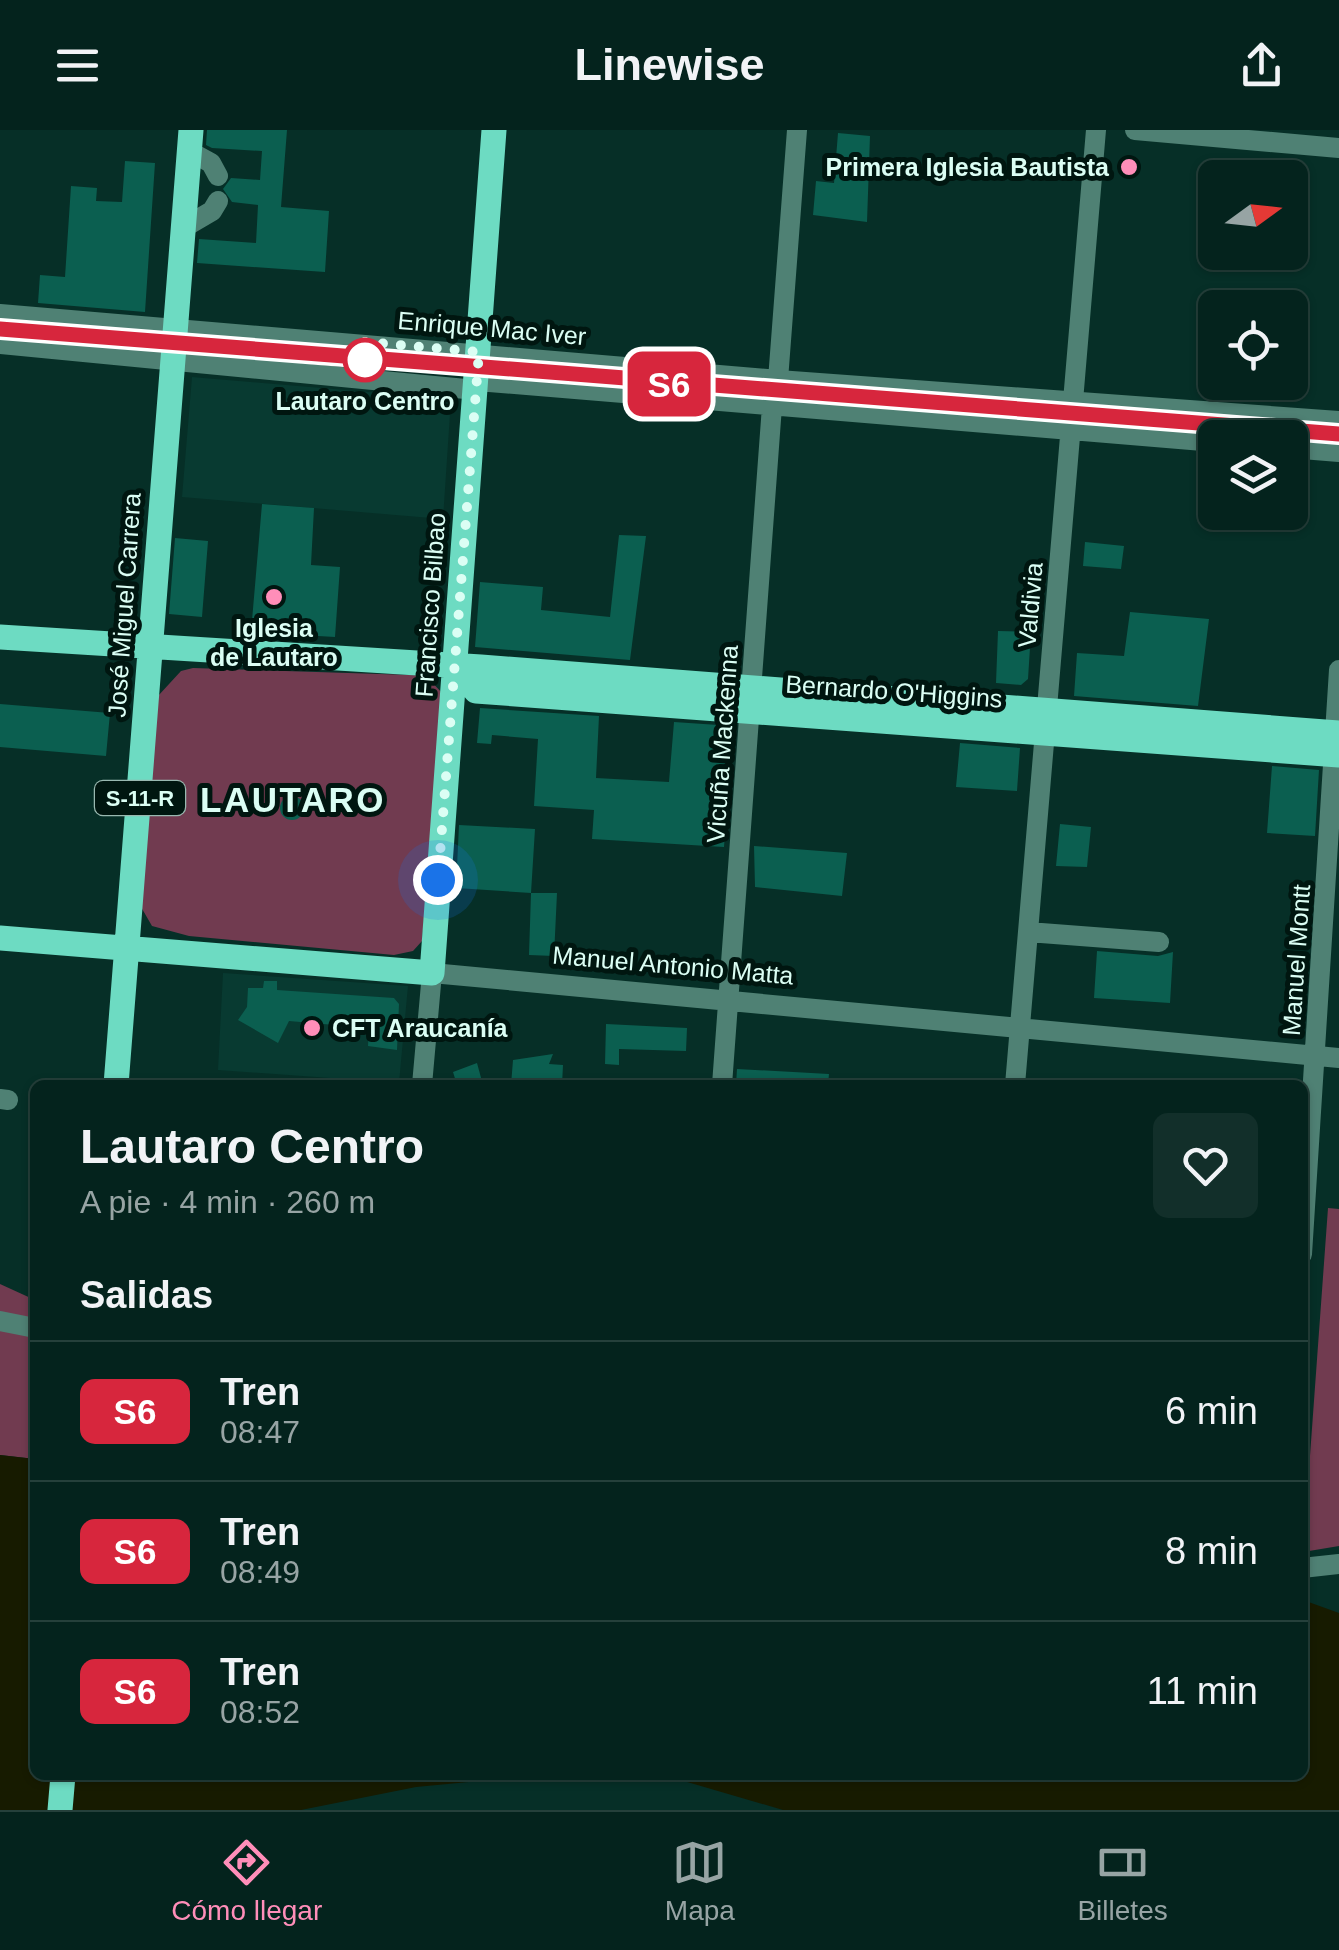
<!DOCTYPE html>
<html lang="es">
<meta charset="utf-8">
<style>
:root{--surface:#04231d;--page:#122f2a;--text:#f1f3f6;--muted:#97a4a4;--line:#25403b;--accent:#ff8eb9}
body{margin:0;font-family:Arial,sans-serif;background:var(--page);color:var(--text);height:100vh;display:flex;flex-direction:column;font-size:38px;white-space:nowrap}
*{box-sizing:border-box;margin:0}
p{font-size:32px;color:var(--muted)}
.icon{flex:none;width:55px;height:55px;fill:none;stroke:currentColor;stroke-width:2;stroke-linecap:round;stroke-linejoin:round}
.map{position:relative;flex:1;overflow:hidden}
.side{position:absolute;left:30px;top:950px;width:1278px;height:700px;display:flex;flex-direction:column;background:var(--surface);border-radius:15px;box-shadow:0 2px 8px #0004,0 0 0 2px var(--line)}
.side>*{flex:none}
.badge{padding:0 20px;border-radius:15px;font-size:35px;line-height:65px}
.needle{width:65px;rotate:75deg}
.tools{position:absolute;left:1198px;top:30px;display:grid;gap:20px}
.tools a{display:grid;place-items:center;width:110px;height:110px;border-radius:15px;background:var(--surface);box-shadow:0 2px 8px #0004,0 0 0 2px var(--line);font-size:50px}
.you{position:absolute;width:50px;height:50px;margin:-25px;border:8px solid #fff;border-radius:50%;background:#1a73e8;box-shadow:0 0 0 15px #1a73e833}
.map>.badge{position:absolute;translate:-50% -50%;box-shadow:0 0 0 5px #fff}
h2{padding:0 50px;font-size:38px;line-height:90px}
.round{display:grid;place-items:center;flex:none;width:105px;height:105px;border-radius:15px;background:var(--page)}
.overview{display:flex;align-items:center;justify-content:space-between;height:170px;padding:0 50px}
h1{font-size:48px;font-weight:800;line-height:75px}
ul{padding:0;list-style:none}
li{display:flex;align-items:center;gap:30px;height:140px;padding:0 50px;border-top:2px solid var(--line)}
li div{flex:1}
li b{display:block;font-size:38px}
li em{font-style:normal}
li .badge{min-width:110px;font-weight:700;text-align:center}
header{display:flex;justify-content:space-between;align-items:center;height:130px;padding:0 50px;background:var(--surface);font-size:45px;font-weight:800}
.tabs{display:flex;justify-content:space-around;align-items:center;height:140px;border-top:2px solid var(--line);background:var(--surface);font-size:28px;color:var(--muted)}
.tabs a{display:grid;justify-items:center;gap:5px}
.tabs .current{color:var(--accent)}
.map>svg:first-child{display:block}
.built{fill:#083a31}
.green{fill:#713b50}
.water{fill:#171b00}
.building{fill:#0b5f50}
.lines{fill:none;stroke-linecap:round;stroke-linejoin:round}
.minor{stroke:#4f8174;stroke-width:20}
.major{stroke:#6ddbc2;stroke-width:25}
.rail{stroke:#b9ddd3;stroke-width:5;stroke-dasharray:12 12;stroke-linecap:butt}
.line-casing{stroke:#fff;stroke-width:22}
.line{stroke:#d7263d;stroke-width:15}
.walk{stroke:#dbfef4;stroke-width:10;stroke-dasharray:0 18}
.poi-dot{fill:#ff8eb9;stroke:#001610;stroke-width:4}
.stop-dot{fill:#fff;stroke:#d7263d;stroke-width:5}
.labels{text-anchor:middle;stroke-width:10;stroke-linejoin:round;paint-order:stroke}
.shield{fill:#001610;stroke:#99b8b0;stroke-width:2.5}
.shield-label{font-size:22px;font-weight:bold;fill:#dbfef4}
.poi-label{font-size:25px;font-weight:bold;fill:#dbfef4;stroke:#001610;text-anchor:end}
.street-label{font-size:25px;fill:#dbfef4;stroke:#001610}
.stop-label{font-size:25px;font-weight:bold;fill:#dbfef4;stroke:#001610}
.district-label{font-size:35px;font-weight:bold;letter-spacing:2.5px;fill:#dbfef4;stroke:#001610}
</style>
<header><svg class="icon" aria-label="menu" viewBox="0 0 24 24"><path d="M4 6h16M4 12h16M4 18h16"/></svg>Linewise<svg class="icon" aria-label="share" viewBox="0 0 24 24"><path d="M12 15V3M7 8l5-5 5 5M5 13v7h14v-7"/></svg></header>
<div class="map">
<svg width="1339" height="1680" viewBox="0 0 1339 1680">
<rect width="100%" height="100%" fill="#062f27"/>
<!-- built -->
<path class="built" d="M192 247 451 269 443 389 182 367Z
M223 843 408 856 399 953 218 940Z"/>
<!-- green -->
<path class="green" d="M193 538 411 545 426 546 444 565 422 811 413 821 394 825 189 806 152 796 141 777 158 566 181 541Z
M1328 1078 1339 1079V1416L1303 1422Z
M0 1154 35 1170V1329L0 1325Z"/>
<!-- water -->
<path class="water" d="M0 1325 35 1329V1645H543L416 1657 301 1680H0Z
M1303 1470 1339 1483V1680H783L677 1649 620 1645H1302Z"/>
<!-- building -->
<path class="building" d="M207 0H287L281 77 329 81 325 142 197 133 199 109 256 113 258 75 232 72 223 59 231 48 260 50 262 21 212 18 206 15Z
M838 3 870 6 867 92 813 85 816 51 834 53Z
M125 31 155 33 145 182 38 173 40 145 65 147 71 56 97 58 96 71 122 72Z
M262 374 314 378 311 435 340 437 335 507 251 502Z
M619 405 646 406 630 530 475 517 480 452 543 457 541 480 610 487Z
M175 408 208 411 202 487 169 484Z
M1085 412 1124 416 1121 439 1083 436Z
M1130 482 1209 489 1198 576 1074 566 1077 523 1124 526Z
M998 501 1031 502 1028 549 1021 555 996 553Z
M0 574 110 583 106 626 0 617Z
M480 578 599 586 596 648 669 652 674 592 733 596 724 717 592 709 594 680 534 676 538 609 492 605 491 614 477 613Z
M960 613 1020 618 1017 661 956 657Z
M1272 636 1319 640 1315 706 1267 703Z
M280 678a12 12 0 1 1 24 0a12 12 0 1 1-24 0Z
M1060 694 1091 697 1087 737 1056 736Z
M459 695 535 699 531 763 456 758Z
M754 716 847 723 842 766 755 757Z
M531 763H557L554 826 529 825Z
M1097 821 1158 826 1173 822 1170 873 1094 868Z
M264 851H277V860L394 868 399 874 397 920 368 916 369 898 289 891 278 913 238 890 247 877 248 858H263Z
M606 894 687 898 686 921 619 919V935L605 934Z
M553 924 549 934 563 935 562 955H511L513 930Z
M477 933 483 955H457L453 942Z
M737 939 829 944 828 955H736Z"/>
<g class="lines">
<!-- minor -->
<path class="minor" d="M1135 0 1339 18
M189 21 211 33 218 46
M183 98 212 81 218 71
M0 184 778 250 1339 291
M0 214 476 260
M778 250 797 0
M477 251 1215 312
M1290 318 1339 322
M1028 802 1159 812
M422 955 432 843 1339 928
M722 955 772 276
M1015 955 1096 0
M0 969 8 970
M1302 1124 1339 540
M0 1191 35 1198
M1302 1438 1339 1434"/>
<!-- major -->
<path class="major" d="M0 507 481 537 1339 603
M456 538 476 561 1339 625
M0 808 432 843 494 0
M116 955 191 0
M60 1680 63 1645"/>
<!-- rail -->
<path class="rail" d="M0 199 1339 304"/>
</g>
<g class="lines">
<!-- line casing -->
<g class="line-casing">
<path id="line" d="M0 199 1339 304"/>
</g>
<!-- line -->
<use href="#line" class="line"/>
<!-- walk -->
<path class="walk" d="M365 230V212L479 222 438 750"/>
</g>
<!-- markers -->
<g class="poi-dot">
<circle cx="1129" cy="37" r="10"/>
<circle cx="274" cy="467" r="10"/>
<circle cx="312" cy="898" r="10"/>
</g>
<circle class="stop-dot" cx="365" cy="230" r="20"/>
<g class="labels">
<!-- shield labels -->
<rect class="shield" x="95" y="651" width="90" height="34" rx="8"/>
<g class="shield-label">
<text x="140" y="676">S-11-R</text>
</g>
<!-- poi labels -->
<g class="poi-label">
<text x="1109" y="46">Primera Iglesia Bautista</text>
<text x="274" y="507" text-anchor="middle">Iglesia<tspan x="274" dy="29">de Lautaro</tspan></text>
<text x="332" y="907" text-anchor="start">CFT Araucanía</text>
</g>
<!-- street labels -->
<g class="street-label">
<text transform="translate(492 198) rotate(5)" y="9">Enrique Mac Iver</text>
<text transform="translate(124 475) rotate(-86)" y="9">José Miguel Carrera</text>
<text transform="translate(430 475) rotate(-86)" y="9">Francisco Bilbao</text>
<text transform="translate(1030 475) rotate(-85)" y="9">Valdivia</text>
<text transform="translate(894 561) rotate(4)" y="9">Bernardo O'Higgins</text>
<text transform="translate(722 614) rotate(-86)" y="9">Vicuña Mackenna</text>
<text transform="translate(1296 830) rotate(-86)" y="9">Manuel Montt</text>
<text transform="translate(673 835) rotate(5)" y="9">Manuel Antonio Matta</text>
</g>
<!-- stop labels -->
<g class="stop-label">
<text x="365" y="280">Lautaro Centro</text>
</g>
<!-- district labels -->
<g class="district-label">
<text x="293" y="682">LAUTARO</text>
</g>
</g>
</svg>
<div class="tools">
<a><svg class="needle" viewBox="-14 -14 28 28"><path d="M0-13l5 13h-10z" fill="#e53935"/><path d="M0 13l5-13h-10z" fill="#97a4a4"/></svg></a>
<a><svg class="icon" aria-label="locate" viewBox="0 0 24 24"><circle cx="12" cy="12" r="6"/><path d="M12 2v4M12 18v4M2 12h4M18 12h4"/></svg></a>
<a><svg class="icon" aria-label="layers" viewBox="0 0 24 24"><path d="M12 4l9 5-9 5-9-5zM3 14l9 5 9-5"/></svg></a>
</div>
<div class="you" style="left:438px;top:750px"></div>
<b class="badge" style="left:669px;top:254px;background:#d7263d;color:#fff">S6</b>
<section class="side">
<div class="overview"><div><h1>Lautaro Centro</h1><p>A pie · 4 min · 260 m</p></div><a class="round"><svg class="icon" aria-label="heart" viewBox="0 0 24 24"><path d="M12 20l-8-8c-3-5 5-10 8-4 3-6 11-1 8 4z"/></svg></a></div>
<h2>Salidas</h2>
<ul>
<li><span class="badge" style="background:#d7263d;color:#fff">S6</span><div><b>Tren</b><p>08:47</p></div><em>6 min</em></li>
<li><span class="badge" style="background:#d7263d;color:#fff">S6</span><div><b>Tren</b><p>08:49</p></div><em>8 min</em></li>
<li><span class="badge" style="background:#d7263d;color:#fff">S6</span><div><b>Tren</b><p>08:52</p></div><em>11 min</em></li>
</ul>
</section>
</div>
<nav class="tabs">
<a class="current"><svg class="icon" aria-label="directions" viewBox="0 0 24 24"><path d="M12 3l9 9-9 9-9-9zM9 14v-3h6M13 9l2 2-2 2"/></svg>Cómo llegar</a>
<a><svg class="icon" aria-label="map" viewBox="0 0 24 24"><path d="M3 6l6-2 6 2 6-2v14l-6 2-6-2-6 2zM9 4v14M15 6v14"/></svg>Mapa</a>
<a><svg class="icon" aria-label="tickets" viewBox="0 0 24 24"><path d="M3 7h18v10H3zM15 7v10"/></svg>Billetes</a>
</nav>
